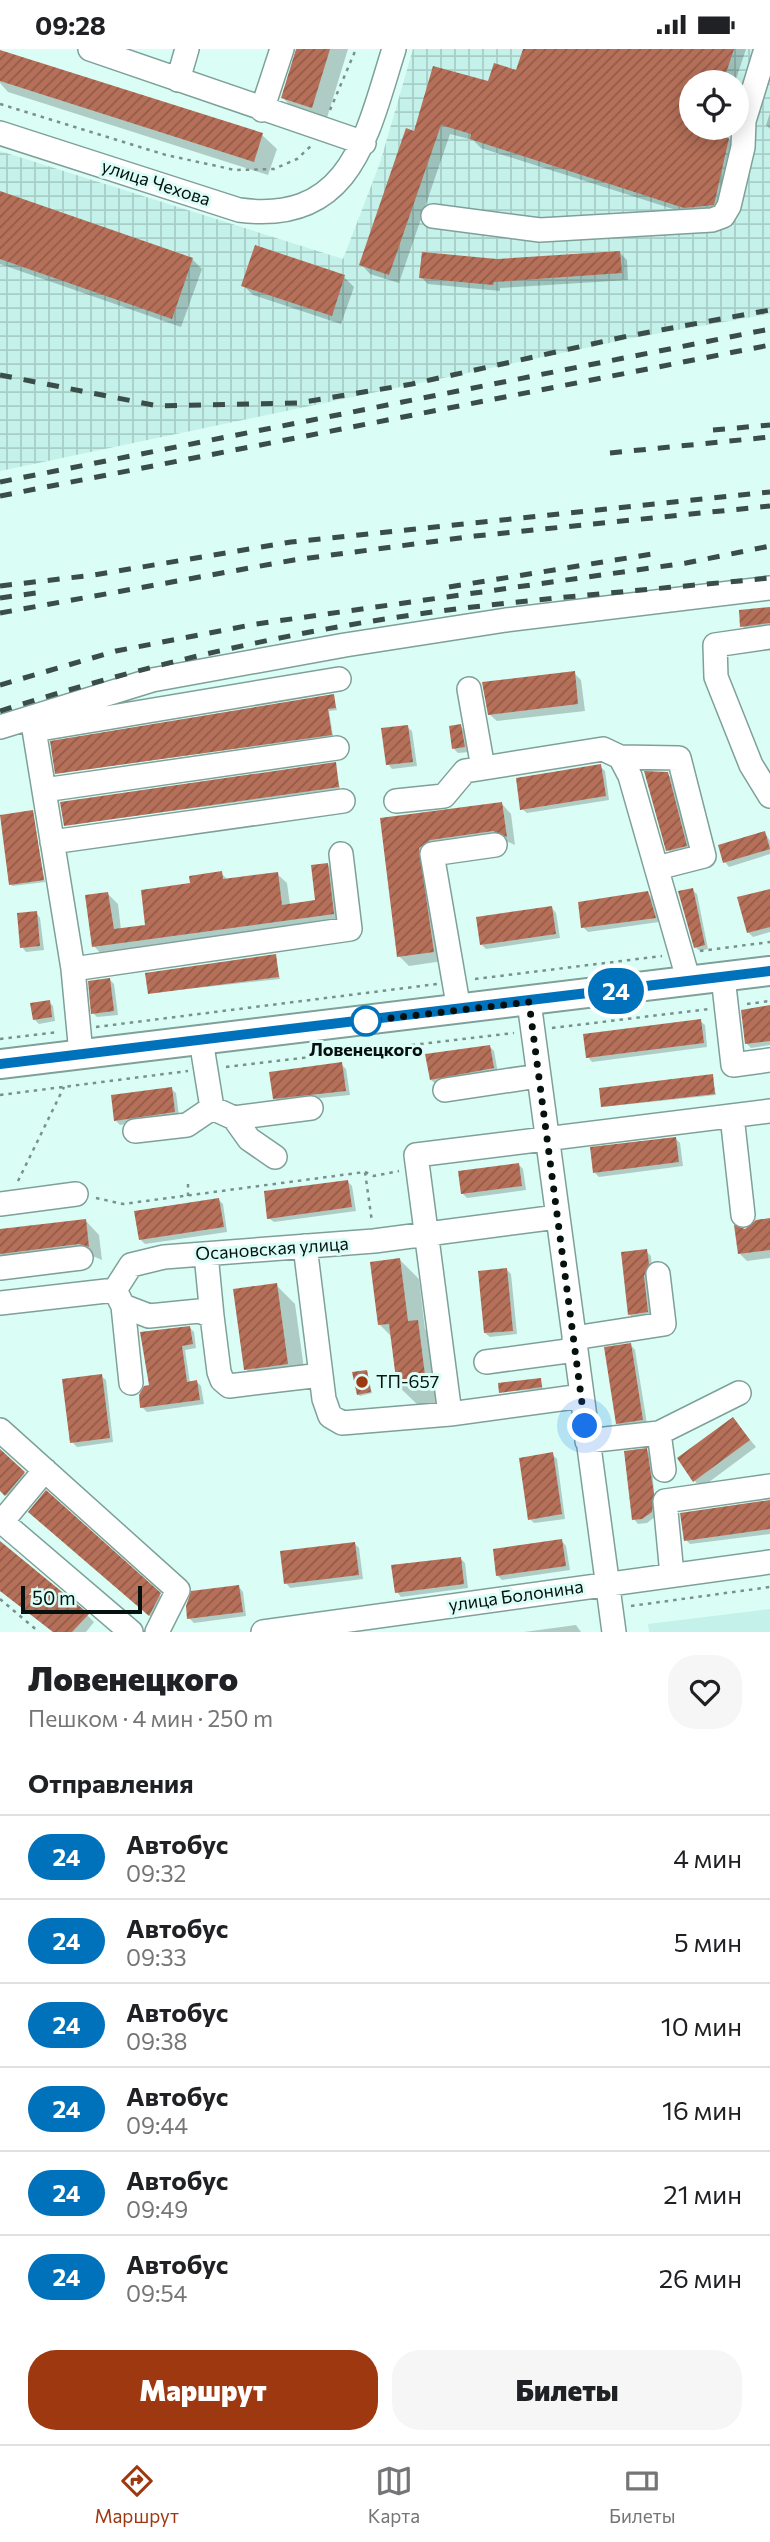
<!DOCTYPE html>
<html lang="ru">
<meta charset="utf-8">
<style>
:root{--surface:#fff;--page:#f6f6f6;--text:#202124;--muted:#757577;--line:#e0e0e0;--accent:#9e3810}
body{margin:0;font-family:Commissioner,sans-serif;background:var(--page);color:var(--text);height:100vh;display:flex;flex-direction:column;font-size:26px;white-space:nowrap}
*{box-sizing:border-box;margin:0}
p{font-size:23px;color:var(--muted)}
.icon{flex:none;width:38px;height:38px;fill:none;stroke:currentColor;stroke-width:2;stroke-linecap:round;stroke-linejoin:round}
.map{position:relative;height:1583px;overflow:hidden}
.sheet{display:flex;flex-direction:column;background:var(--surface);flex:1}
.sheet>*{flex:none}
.badge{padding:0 14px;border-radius:23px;font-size:24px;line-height:46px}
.buttons{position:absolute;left:679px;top:21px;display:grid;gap:14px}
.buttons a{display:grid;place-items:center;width:70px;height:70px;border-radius:50%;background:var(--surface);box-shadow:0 4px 18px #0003;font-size:35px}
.scale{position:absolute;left:21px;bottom:18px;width:121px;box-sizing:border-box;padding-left:7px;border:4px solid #05110f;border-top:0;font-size:19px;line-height:24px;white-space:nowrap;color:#05110f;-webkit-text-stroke:5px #dafef6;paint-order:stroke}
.you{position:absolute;width:35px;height:35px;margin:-18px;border:5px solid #fff;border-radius:50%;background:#1a73e8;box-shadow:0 0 0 10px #1a73e833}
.map>.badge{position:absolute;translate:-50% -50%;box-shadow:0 0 0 4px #fff}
h2{padding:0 28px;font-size:26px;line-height:63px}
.round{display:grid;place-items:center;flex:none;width:74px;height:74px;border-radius:28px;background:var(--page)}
.overview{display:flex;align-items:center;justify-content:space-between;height:119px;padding:0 28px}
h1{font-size:33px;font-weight:800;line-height:52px}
.button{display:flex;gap:14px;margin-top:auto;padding:14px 28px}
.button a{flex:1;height:80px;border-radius:28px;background:var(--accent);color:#fff;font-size:28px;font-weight:800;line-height:80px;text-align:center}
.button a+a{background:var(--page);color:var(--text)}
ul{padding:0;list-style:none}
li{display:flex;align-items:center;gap:21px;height:84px;padding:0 28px;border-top:2px solid var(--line)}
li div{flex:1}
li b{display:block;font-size:26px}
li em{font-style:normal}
li .badge{min-width:77px;font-weight:700;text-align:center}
.status{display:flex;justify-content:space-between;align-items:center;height:49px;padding:0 35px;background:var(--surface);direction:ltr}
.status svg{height:19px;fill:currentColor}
.tabs{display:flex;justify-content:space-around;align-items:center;height:98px;border-top:2px solid var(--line);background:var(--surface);font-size:19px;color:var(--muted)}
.tabs a{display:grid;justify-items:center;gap:4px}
.tabs .active{color:var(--accent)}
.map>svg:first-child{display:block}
.built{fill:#c4f1e9}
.industrial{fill:url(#industrial-grid);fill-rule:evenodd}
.shadow{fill:#0003}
.building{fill:url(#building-hatch)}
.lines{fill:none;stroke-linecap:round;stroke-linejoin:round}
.minor-casing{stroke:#7ea099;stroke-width:26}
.major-casing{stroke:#7ea099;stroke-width:32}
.path{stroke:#78918c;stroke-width:2.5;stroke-dasharray:3.5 5;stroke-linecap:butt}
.minor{stroke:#fff;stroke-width:23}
.major{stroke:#fff;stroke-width:28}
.rail{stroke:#3b4d49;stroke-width:5;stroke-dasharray:12 12;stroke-linecap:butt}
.line-casing{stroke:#fff;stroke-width:16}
.line{stroke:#0072bc;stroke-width:10}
.walk{stroke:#05110f;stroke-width:7;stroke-dasharray:0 12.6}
.stop-dot{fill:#fff;stroke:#0072bc;stroke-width:3.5}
.poi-dot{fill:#9e3810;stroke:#dafef6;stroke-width:2.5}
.labels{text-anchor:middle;stroke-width:6;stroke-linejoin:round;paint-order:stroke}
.street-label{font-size:18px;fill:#05110f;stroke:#dafef6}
.stop-label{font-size:18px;font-weight:bold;fill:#05110f;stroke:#dafef6}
.poi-label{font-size:18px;fill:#05110f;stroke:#dafef6;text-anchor:start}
</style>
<div class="status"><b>09:28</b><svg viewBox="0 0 49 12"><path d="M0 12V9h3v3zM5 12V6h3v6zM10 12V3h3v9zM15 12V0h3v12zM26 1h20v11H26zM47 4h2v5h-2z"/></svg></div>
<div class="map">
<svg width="770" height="1583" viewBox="0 0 770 1583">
<defs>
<pattern id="industrial-grid" width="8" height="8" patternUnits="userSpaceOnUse" patternTransform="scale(1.75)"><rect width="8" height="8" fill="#c4f1e9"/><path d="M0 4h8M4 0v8" fill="none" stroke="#a7cec7"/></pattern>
<pattern id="building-hatch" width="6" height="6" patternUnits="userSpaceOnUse" patternTransform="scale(1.75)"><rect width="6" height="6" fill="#b67059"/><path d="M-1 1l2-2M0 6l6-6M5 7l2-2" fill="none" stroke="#925b48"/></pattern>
</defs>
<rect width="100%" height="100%" fill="#dafef6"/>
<!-- built -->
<path class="built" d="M770 1560V1583H649L648 1575Z"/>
<!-- industrial -->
<path class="industrial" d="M413 0H770V265L638 288 0 422V102L343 210 380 114ZM691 33H737V79H691Z"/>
<!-- shadow -->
<path class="shadow" d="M297 0H348L326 72 297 63 283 49Z
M525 0H746L735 33H691V79H719L717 87 728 90 738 100 725 161 695 167 481 99 473 91 450 85 399 234 370 225 361 215 415 84 490 35 517 23Z
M2 3 262 86 277 100 268 126 8 43 0 34Z
M770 64V80L766 76Z
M0 143 192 210 202 220 181 278 0 215Z
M620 204 627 211 628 231 500 239V242L428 235 421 228 497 212Z
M344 228 354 238 341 275 253 246 243 236Z
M770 559V582L749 584 742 577Z
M574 624 581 631 585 662 497 672 489 665Z
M333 647 337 661 329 662 333 687 57 724Z
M460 677 465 681 469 703 458 704 454 700Z
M407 678 412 682 417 717 392 720 388 715Z
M335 715 340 740 66 776Z
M600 717 605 722 609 751 527 764 522 760Z
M667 725 672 729 690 801 672 806 668 801Z
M502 755 511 765 515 796 504 791 440 800 443 912 409 917 399 907 382 770Z
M32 763 45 833 12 837 11 835Z
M765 784 770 792V805L729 818 725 813Z
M327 816 337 825 343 875 103 907 94 897 108 845 118 855 121 881 147 877 192 836 221 824 228 831 277 825 287 834 290 856 317 853Z
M692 841 697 845 708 900 700 902 695 898Z
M770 842V883L753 888 748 883Z
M648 844 652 849 659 873 588 883 583 878Z
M552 859 556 864 560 889 486 900 482 896Z
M36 864 40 869 44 901 26 903 22 898Z
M275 907 280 930 150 944Z
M110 931 114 935 118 966 97 968 93 964Z
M49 953 53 957 55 972 39 975 34 970Z
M770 958V996L751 999 746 994Z
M700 972 705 976 707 998 592 1013 588 1008Z
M490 998 494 1002 498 1024 436 1035 431 1031Z
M341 1015 346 1020 350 1046 280 1053 275 1049Z
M712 1027 716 1046 603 1058Z
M171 1040 176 1044 179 1067 120 1076 116 1072Z
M676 1090 680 1094 683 1117 599 1128 595 1124Z
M519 1116 523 1120 526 1141 467 1149 462 1144Z
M348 1133 352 1137 356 1162 274 1173 269 1169Z
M219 1151 223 1155 227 1183 145 1195 140 1190Z
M85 1171 99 1186 102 1211 95 1208 13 1219 0 1228V1182Z
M770 1171V1209L747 1212 740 1205Z
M646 1202 651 1207 652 1220V1267L634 1270 630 1266Z
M400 1211 419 1230 425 1280 437 1292 444 1353 418 1356 398 1337 393 1289 379 1275Z
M507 1221 511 1225 517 1285 490 1288 485 1284Z
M276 1236 295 1255 306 1334 265 1339 246 1320Z
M190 1279 194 1283 196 1299 185 1301 190 1334 197 1333 201 1337 204 1355 147 1363 142 1358 151 1338Z
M631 1296 635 1301 647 1375 622 1378 617 1374Z
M367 1322 372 1344 360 1347 358 1345Z
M101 1327 106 1331 113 1393 77 1398 72 1393Z
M540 1331 543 1340 501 1343Z
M733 1370 756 1398 701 1439 694 1431Z
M646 1401 651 1406 656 1467 647 1474 638 1475 634 1470Z
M0 1402 31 1431 13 1452 0 1440Z
M552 1405 557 1410 565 1470 534 1474 530 1470Z
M770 1452V1485L690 1495 686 1491Z
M38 1470 159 1546 167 1553 157 1573Z
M562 1492 566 1497 570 1521 502 1531 497 1526Z
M354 1494 359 1499 363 1530 290 1539 286 1534Z
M0 1501 87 1566 94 1573 86 1583H53L0 1541Z
M460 1509 465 1514 468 1539 401 1548 397 1543Z
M239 1538 243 1543 246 1567 194 1574 189 1569Z
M576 1576 581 1583H524Z"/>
<!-- building -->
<path class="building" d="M296 0H330L312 59 281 49Z
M523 0H734L723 33H691V79L729 89 714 156 684 159 470 90 471 85 441 76 389 226 359 216 406 79 414 82 433 17 488 32 494 14 516 21Z
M0 1 263 84 254 113 0 32Z
M0 142 193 209 172 270 0 210Z
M255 196 345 226 332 267 241 237Z
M620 202 622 224 494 233 493 236 419 229 422 203 497 210Z
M770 558V574L740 578 739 561Z
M575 622 578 655 488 666 482 633Z
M334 645 336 659 328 660 332 686 55 725 50 692Z
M461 675 465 698 452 700 449 677Z
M408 676 413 713 386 716 381 679Z
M336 713 339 738 64 777 60 753Z
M601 715 606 747 520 761 516 729Z
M644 722 668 723 687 797 666 802Z
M502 753 507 788 493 782 430 791 419 799 434 903 397 908 380 769Z
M33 761 44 831 9 836 0 766Z
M765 782 770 800 723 814 718 796Z
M328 814 334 865 92 898 85 846 108 843 114 880 145 876 141 841 190 834 189 827 222 822 223 830 278 823 282 856 315 851 311 816Z
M693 839 705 896 694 899 678 842Z
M770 840V878L747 884 737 848Z
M648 842 656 869 581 879 578 853Z
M552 857 556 885 480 896 476 868Z
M37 862 40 897 20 899 17 864Z
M276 905 279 928 148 945 145 924Z
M110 929 114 962 91 965 88 932Z
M50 951 52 968 33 971 30 954Z
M770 956V992L745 995 741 961Z
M701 970 704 994 586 1009 583 985Z
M490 996 494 1019 430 1031 425 1005Z
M342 1013 346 1042 273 1050 269 1023Z
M713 1025 715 1045 601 1058 599 1039Z
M172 1038 175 1063 114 1072 111 1046Z
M676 1088 679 1113 593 1124 590 1098Z
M519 1114 522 1137 461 1145 458 1122Z
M348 1131 352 1158 267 1170 264 1142Z
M219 1149 224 1178 139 1191 134 1162Z
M770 1169V1201L738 1205 734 1176 745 1180 756 1171Z
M86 1170 89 1198 79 1195 0 1205V1180Z
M647 1200 649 1215 644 1227 648 1263 628 1266 621 1203Z
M400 1209 408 1272 418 1271 426 1334 397 1338 389 1275 378 1276 370 1213Z
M507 1219 513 1282 484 1284 478 1222Z
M277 1234 288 1315 244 1321 233 1240Z
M190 1277 193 1295 182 1297 187 1333 197 1331 200 1351 140 1359 139 1346 144 1337 149 1336 140 1283Z
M631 1294 643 1371 616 1375 604 1298Z
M367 1321 371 1343 357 1346 352 1323Z
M102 1325 110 1389 70 1394 62 1330Z
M541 1329 542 1338 499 1344 498 1334Z
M733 1368 750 1391 693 1433 677 1409Z
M647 1399 654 1445 652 1463 642 1470 632 1471 624 1402Z
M0 1400 25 1423 5 1447 0 1442Z
M553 1403 562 1465 528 1471 519 1409Z
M46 1441 161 1544 149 1567 28 1463Z
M770 1451V1480L684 1492 680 1464Z
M562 1490 566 1517 496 1527 493 1500Z
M0 1492 89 1565 72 1583H53L0 1542Z
M355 1493 359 1526 284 1535 280 1502Z
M461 1508 464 1535 395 1544 391 1516Z
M239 1536 243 1563 187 1570 186 1557 191 1542Z"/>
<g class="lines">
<!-- minor casing -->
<g class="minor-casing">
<path id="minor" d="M90 0 364 94
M178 31 187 0
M262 61 282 0
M0 84 239 161C352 176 367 85 394 0
M433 167 540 181 712 171 723 167 729 157 743 98 744 72 766 0
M770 588 715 596 716 628 751 716 770 747
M469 640 483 719
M32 668 73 920
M0 678 152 631 345 596 506 571 770 539
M34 681 339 630
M620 708 679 709 704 807 657 819
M44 741 337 699
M396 752 444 747 465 722 603 700 620 708 630 727 689 933
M52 793 343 752
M723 928 733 1016 770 1011
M529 953 614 1583
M459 961 432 805 495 796
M201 991 212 1059 234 1069 249 1090 275 1108
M81 1005 73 920 350 880 341 805
M445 1041 538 1027
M732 1067 743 1166
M234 1069 311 1059
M135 1082 187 1076 212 1059
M0 1155 76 1145
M305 1197 324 1350 330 1367 342 1374 450 1365
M206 1205 212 1267
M0 1219 81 1209
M115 1241 123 1257 149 1267 199 1262 212 1267 219 1323 222 1331 229 1337 321 1326
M0 1254 115 1241 131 1216 164 1208 374 1192 557 1168
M123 1257 131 1334
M574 1289 664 1275 658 1225
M486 1313 575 1301
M582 1347 450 1365 416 1106 770 1062
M0 1381 178 1541 157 1583
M659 1384 664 1421
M587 1392 659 1384 739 1344
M0 1471 131 1583
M0 1475 45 1421
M672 1526 665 1452 770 1437
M263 1583 770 1513"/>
</g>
<!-- major casing -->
<g class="major-casing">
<path id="major" d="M0 1015 770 922"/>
</g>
<!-- path -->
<path class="path" d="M0 55 166 106 235 121 274 120 297 110 313 95
M330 61 356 0
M700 902 770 893
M475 930 662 907
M747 955 770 952
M96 978 437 935
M552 979 709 960
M0 990 58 983
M226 1018 514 984
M0 1046 188 1022
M365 1123 374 1127 399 1122
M18 1132 64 1038
M188 1147V1133
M96 1149 123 1155 365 1123 372 1173
M0 1550 39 1583
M631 1557 770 1538"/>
<!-- minor -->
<use href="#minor" class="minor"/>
<!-- major -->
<use href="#major" class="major"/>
<!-- rail -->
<path class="rail" d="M0 326 158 357 298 354 412 335 628 287 770 261
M713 381 770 376
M610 404 770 388
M0 433 770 280
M0 447 770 296
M0 537 94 526 291 493 770 443
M449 538 652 505
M0 549 36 544
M0 564 294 511 475 487 770 457
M0 636 116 602 256 575 686 514 770 497
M0 662C150 614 308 578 464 559 566 547 668 539 770 529"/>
</g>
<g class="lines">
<!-- line casing -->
<g class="line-casing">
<path id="line" d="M0 1015 770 922"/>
</g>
<!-- line -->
<use href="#line" class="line"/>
<!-- walk -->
<path class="walk" d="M366 972 529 953 585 1377"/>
</g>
<!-- markers -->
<circle class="stop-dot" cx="366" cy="972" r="14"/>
<circle class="poi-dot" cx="362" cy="1333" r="7"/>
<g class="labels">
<!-- street labels -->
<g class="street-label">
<text transform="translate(156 134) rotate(18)" y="6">улица Чехова</text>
<text transform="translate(272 1200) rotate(-4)" y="6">Осановская улица</text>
<text transform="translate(516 1547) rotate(-8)" y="6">улица Болонина</text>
</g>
<!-- stop labels -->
<g class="stop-label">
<text x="366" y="1007">Ловенецкого</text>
</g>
<!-- poi labels -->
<g class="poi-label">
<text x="376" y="1339">ТП-657</text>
</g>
</g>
</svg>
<div class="buttons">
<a><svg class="icon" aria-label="locate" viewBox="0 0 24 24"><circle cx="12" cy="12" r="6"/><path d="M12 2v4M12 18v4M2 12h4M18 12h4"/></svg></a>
</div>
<div class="scale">50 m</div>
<div class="you" style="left:585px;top:1377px"></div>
<b class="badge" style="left:616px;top:942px;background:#0072bc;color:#fff">24</b>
</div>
<section class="sheet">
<div class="overview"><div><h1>Ловенецкого</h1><p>Пешком · 4 мин · 250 m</p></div><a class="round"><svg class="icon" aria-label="heart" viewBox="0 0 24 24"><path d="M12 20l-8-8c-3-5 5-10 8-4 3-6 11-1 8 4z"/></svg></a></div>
<h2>Отправления</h2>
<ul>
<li><span class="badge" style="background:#0072bc;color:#fff">24</span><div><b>Автобус</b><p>09:32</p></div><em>4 мин</em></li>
<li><span class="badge" style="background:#0072bc;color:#fff">24</span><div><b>Автобус</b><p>09:33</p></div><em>5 мин</em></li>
<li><span class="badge" style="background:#0072bc;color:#fff">24</span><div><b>Автобус</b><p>09:38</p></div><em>10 мин</em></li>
<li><span class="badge" style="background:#0072bc;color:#fff">24</span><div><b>Автобус</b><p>09:44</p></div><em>16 мин</em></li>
<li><span class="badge" style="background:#0072bc;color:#fff">24</span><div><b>Автобус</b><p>09:49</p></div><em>21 мин</em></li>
<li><span class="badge" style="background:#0072bc;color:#fff">24</span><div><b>Автобус</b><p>09:54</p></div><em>26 мин</em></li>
</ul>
<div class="button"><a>Маршрут</a><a>Билеты</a></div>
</section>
<nav class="tabs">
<a class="active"><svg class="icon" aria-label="directions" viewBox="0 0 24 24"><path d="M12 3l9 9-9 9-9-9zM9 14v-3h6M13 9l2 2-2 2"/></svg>Маршрут</a>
<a><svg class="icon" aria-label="map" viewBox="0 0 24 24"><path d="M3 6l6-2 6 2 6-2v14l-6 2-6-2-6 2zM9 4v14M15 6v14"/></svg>Карта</a>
<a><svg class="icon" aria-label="tickets" viewBox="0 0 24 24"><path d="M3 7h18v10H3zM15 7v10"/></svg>Билеты</a>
</nav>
